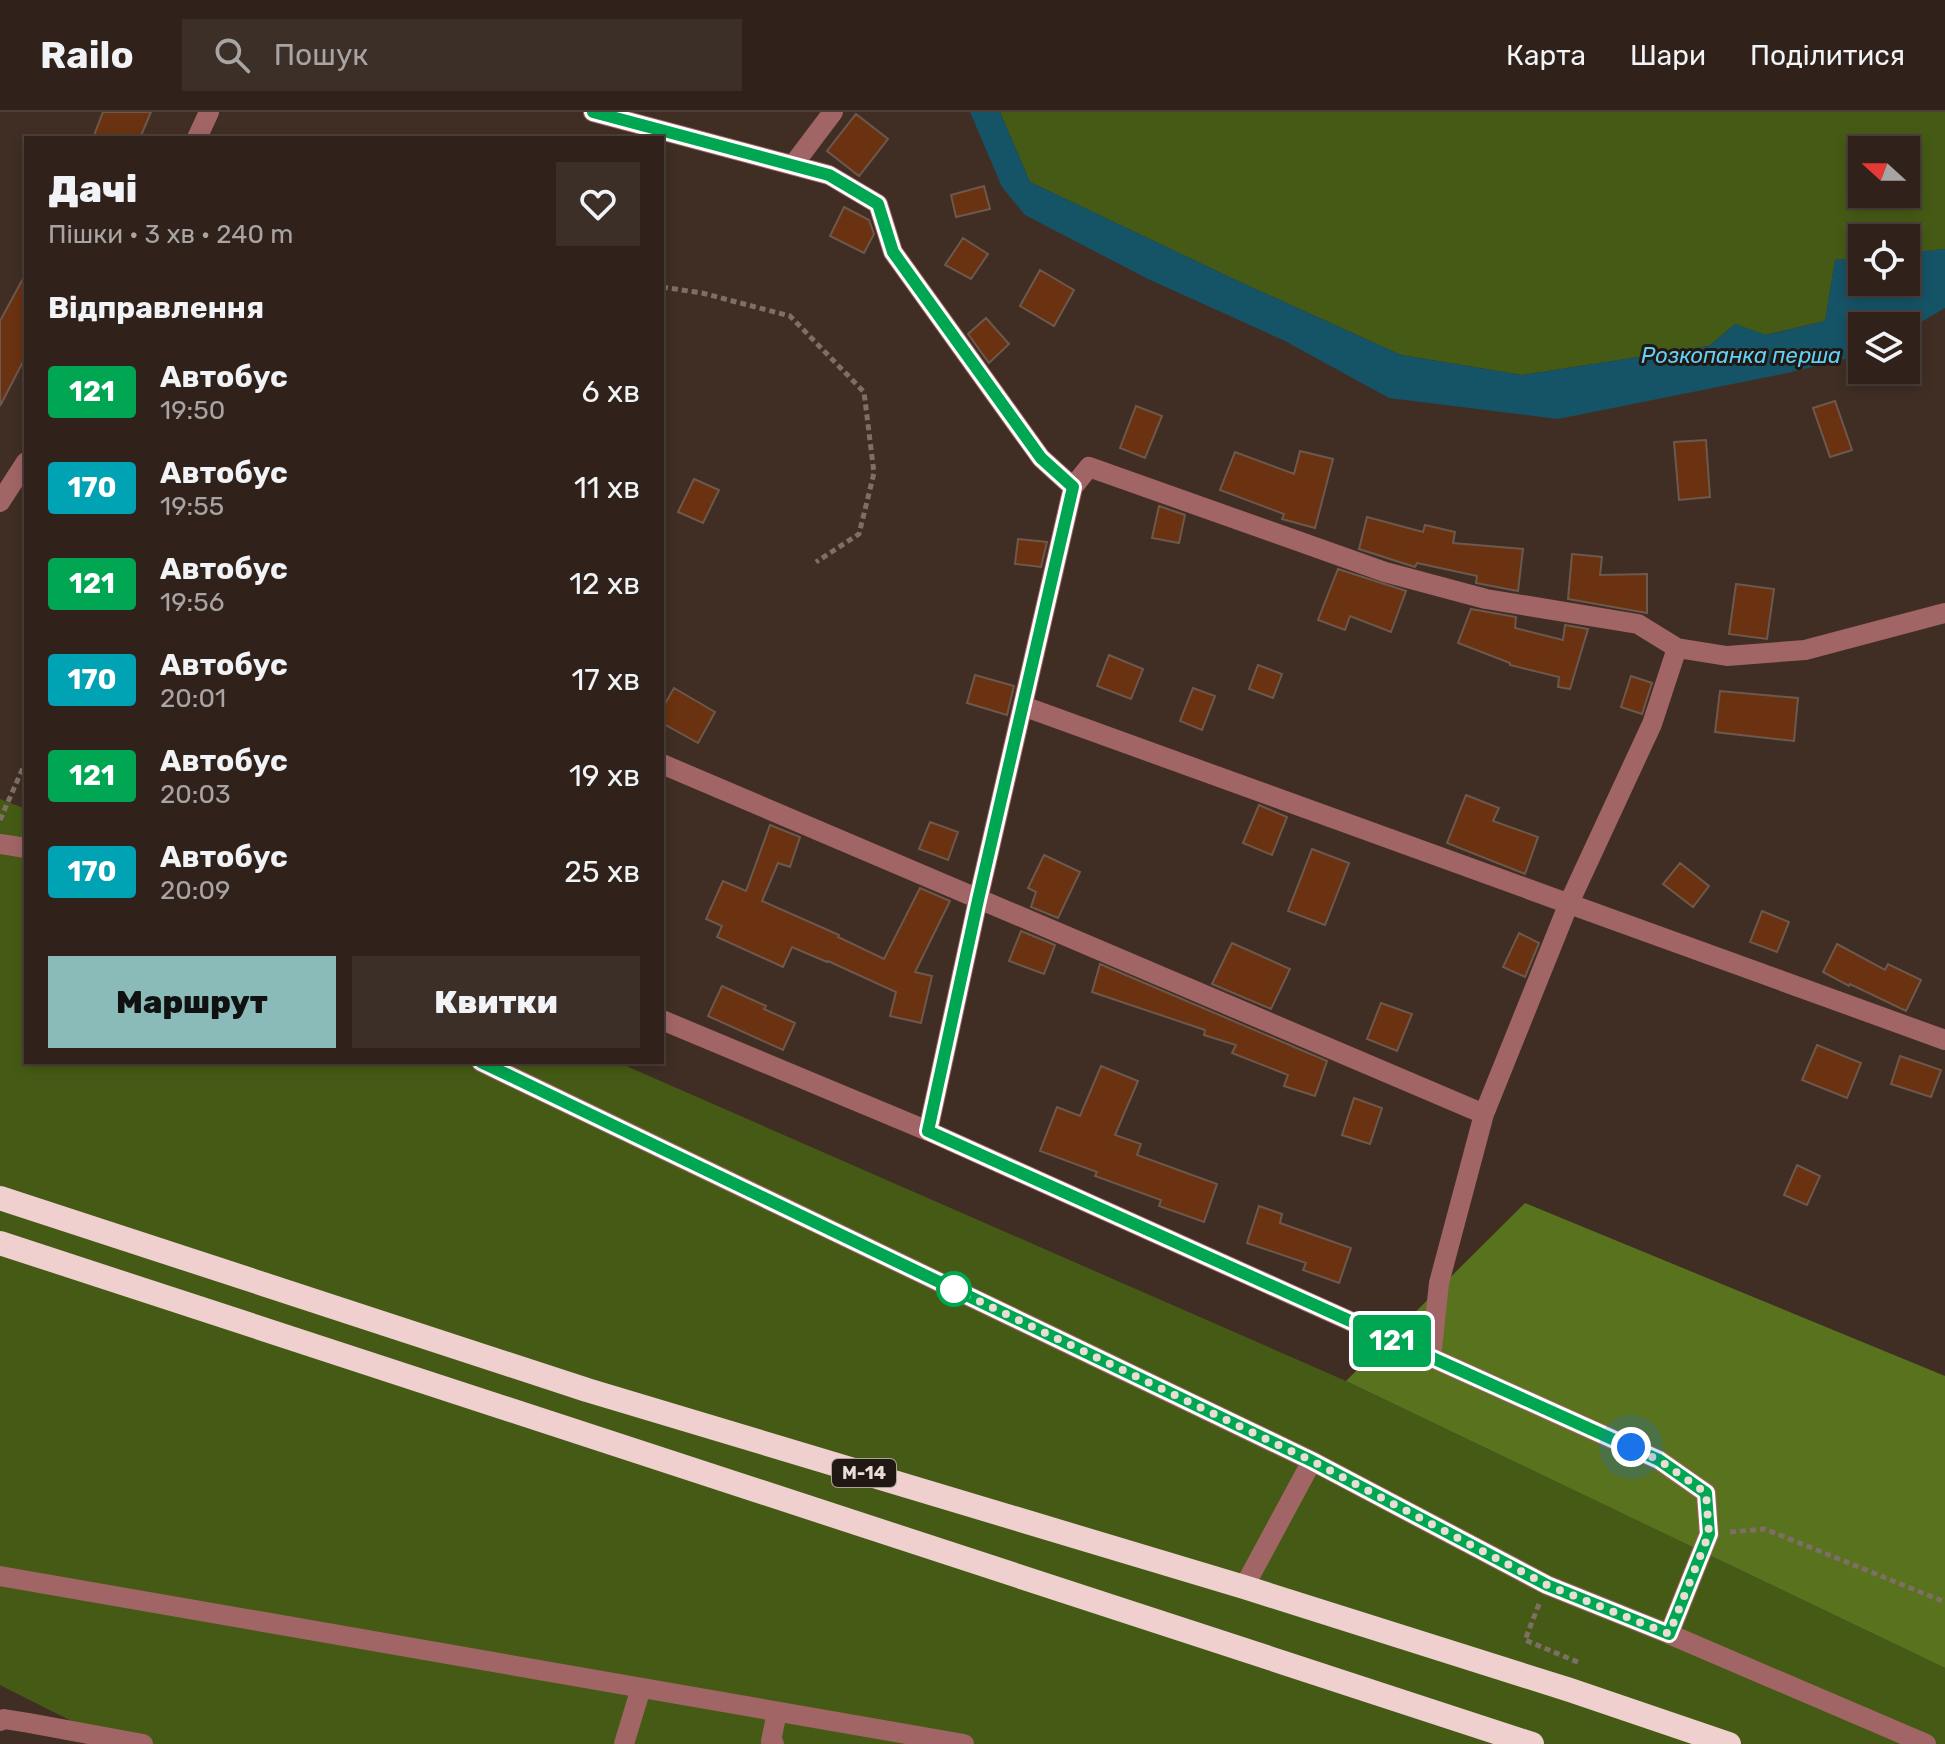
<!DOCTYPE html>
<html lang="uk">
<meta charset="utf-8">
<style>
:root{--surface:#30221b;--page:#3c2f28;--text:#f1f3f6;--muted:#a8a4a3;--line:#4b3f3a;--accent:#8bbbb9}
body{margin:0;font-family:Rubik,sans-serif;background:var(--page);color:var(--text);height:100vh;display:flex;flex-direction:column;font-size:30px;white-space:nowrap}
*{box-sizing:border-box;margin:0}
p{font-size:26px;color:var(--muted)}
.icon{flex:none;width:44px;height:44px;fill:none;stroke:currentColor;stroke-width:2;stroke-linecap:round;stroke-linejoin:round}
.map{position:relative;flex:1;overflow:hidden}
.sheet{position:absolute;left:24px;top:24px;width:640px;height:928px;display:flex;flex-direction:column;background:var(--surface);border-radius:0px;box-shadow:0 4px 12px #0003,0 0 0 2px var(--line)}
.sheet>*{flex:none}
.badge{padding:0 16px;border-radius:6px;font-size:28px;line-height:52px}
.needle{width:52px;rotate:291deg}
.buttons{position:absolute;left:1848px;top:24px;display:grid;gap:16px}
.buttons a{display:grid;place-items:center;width:72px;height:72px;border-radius:0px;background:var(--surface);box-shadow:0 4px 12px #0003,0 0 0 2px var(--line);font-size:40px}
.you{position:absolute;width:40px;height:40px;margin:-20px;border:6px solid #fff;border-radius:50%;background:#1a73e8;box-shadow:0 0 0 12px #1a73e833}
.map>.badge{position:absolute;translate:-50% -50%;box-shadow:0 0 0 4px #fff}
h2{padding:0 24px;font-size:30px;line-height:72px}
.round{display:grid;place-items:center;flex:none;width:84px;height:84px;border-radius:0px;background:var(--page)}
.headline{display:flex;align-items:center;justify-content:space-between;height:136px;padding:0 24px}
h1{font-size:38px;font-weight:800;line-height:60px}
.primary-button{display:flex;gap:16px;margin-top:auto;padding:16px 24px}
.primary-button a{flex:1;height:92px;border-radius:0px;background:var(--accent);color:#111;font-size:32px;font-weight:800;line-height:92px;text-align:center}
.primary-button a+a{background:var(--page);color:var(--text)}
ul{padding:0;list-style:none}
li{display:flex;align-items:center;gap:24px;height:96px;padding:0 24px}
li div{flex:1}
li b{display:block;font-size:30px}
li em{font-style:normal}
li .badge{min-width:88px;font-weight:700;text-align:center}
header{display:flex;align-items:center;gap:48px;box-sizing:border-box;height:112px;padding:0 40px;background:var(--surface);border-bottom:2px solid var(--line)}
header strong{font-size:38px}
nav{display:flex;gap:44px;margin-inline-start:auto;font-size:28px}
.search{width:560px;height:72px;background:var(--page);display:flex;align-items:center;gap:20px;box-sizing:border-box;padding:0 28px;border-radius:0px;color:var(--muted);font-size:30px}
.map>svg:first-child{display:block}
.green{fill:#455b15;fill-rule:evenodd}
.forest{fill:#58721e}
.water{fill:#155366}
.building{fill:#6a3210;stroke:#6d584d;stroke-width:2}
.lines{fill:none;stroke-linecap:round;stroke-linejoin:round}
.path{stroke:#7e6f66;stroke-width:5;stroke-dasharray:6 4;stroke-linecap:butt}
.minor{stroke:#a16565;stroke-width:20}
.highway{stroke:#efd0cf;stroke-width:24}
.line-casing{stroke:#fff;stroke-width:18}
.line{stroke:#00a651;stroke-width:12}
.walk{stroke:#e9ddd6;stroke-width:8;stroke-dasharray:0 14.4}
.stop-dot{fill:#fff;stroke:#00a651;stroke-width:4}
.labels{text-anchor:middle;stroke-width:6;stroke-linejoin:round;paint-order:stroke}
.shield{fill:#211814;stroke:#ada29c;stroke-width:2}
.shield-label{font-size:18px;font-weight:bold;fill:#e9ddd6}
.water-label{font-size:22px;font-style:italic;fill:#60d0f7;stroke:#211814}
</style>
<header>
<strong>Railo</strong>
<div class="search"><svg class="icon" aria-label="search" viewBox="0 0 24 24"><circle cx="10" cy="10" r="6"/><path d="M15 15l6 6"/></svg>Пошук</div>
<nav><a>Карта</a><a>Шари</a><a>Поділитися</a></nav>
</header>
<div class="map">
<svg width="1945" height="1632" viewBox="0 0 1945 1632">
<rect width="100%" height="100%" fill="#402e24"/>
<!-- green -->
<path class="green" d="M1000 0H1945V137L1906 141V126H1862V145L1835 148 1825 209 1765 223 1735 212 1709 234 1522 263 1401 243 1240 170 1030 70ZM1862 38H1906V82H1862Z
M0 687 26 697V950H617L1346 1269 1945 1556V1632H117L0 1573Z"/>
<!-- forest -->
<path class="forest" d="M1525 1091 1945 1264V1556L1346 1269Z"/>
<!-- water -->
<path class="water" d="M970 0H1000L1030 70 1240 170 1401 243 1522 263 1709 234 1735 212 1766 223 1825 209 1835 148 1862 145V170H1906V141L1945 137V196L1906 219V214H1862V243L1787 261 1558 307 1389 286 1285 229 1148 167 1025 103 1002 75Z"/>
<!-- building -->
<path class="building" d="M103 0H151L140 26H93Z
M856 2 888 27 859 64 827 39Z
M984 74 990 97 956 105 951 83Z
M844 95 869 108 874 122 864 141 830 124Z
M963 126 988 142 971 167 945 153Z
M1040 158 1074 178 1054 214 1020 194Z
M26 161V244L0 294V209Z
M986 206 1009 232 989 251 968 222Z
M1835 289 1852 338 1830 345 1813 296Z
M1136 294 1162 304 1145 346 1120 336Z
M1706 328 1710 385 1679 388 1674 330Z
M1300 339 1333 347 1315 416 1282 407 1284 402 1220 378 1235 340 1294 362Z
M694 367 719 378 703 411 678 400Z
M1159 394 1185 403 1179 431 1152 426Z
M1367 405 1423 420 1425 413 1455 420 1453 431 1523 437 1518 479 1476 471 1477 464 1417 451 1415 455 1359 437Z
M1018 427 1047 430 1041 455 1015 452Z
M1572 442 1602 445 1600 463 1647 462V501L1568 487Z
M1338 457 1406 479 1391 520 1350 504 1345 518 1318 508Z
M1736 472 1774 477 1767 527 1729 522Z
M1471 497 1516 505 1515 516 1563 528 1565 513 1588 517 1570 577 1558 575 1559 565 1510 553V551L1458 531Z
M1109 543 1143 557 1131 587 1097 574Z
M1258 553 1282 562 1273 586 1249 577Z
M975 563 1014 574 1007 603 967 591Z
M1631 564 1652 571 1642 602 1621 595Z
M674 576 715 600 698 631 662 611V597Z
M1193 576 1215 584 1202 618 1180 609Z
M1720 579 1798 586 1794 629 1715 620Z
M1466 683 1499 696 1493 709 1538 725 1525 762 1447 731Z
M1259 693 1287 705 1272 743 1243 731Z
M930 710 958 720 948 748 919 737Z
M770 713 800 725 790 755 778 751 762 789 839 823 838 825 884 847 920 776 950 789 915 860 932 864 921 911 890 904 896 880 828 849 827 850 792 835 783 855 717 825 722 814 706 807 723 769 746 779Z
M1312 737 1349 751 1325 813 1288 799Z
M1044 743 1080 760 1058 806 1031 795 1036 780 1028 776Z
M1680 751 1709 774 1693 795 1663 772Z
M1762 799 1789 810 1777 840 1750 830Z
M1021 819 1055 833 1044 862 1009 849Z
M1519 821 1539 831 1525 865 1503 855Z
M1232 831 1290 857 1271 897 1212 872Z
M1837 832 1885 858 1888 852 1921 868 1906 899 1850 872 1849 874 1823 860Z
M1100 852 1327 949 1315 984 1284 974 1288 963 1232 941 1236 933 1204 923 1205 918 1092 880Z
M722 874 766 894 764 897 795 911 783 938 708 904Z
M1381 891 1412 902 1397 939 1367 927Z
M1817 933 1861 951 1847 986 1802 968Z
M1900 944 1941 958 1931 985 1891 972Z
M1101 954 1138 969 1115 1023 1141 1032 1137 1043 1217 1072 1204 1110 1159 1094 1161 1088 1095 1064 1097 1060 1040 1039 1057 995 1080 1004Z
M1354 986 1382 996 1370 1032 1342 1023Z
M1797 1053 1820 1064 1807 1093 1784 1083Z
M1259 1094 1282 1102 1280 1111 1351 1136 1339 1171 1303 1158 1306 1151 1247 1131Z"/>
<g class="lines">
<!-- path -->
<path class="path" d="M662 175 702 181 790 204 864 280 874 361 859 422 816 450
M0 708 26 649
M1730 1420 1765 1417 1945 1490
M1539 1492 1525 1528 1580 1551"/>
<!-- minor -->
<path class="minor" d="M197 26 209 0
M793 53 833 0
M1073 375 1089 355 1385 460 1486 487 1638 512 1677 536 1727 544 1805 538 1945 501
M0 390 26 350
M1023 594 1945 928
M662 652 1484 1002
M0 732 26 736
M662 908 928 1019
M481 950 1312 1349 1547 1473 1669 1522 1709 1422 1706 1381 1659 1348 928 1019 978 788 1073 375 1041 346 893 140 878 92 829 63 593 0
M1431 1246 1439 1171 1484 1002 1569 791 1652 612 1677 536
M0 1464 964 1632
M1244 1475 1312 1349
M1669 1522 1926 1632
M0 1609 4 1607 29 1611 143 1632
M624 1632 641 1576
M774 1632 771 1629 777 1600"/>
<!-- highway -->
<path class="highway" d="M0 1086 587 1278 1244 1475 1570 1578 1729 1632
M0 1131 1532 1632"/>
</g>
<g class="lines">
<!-- line casing -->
<g class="line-casing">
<path id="line" d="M481 950 1312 1349 1547 1473 1669 1522 1709 1422 1706 1381 1659 1348 928 1019 978 788 1073 375 1041 346 893 140 878 92 829 63 593 0"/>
</g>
<!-- line -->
<use href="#line" class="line"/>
<!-- walk -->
<path class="walk" d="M954 1177 1312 1349 1547 1473 1669 1522 1709 1422 1706 1381 1659 1348 1631 1335"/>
</g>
<!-- markers -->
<circle class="stop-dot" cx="954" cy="1177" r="16"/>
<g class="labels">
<!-- shield labels -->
<rect class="shield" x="832" y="1347" width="64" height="28" rx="6"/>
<g class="shield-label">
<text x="864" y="1367">М-14</text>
</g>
<!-- water labels -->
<g class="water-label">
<text x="1741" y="251">Розкопанка перша</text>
</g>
</g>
</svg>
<div class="buttons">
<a><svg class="needle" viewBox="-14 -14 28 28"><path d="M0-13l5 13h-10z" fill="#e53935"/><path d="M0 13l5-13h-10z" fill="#a8a4a3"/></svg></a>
<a><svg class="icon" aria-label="locate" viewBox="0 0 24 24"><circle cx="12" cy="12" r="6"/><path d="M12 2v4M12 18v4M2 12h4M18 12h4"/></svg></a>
<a><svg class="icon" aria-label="layers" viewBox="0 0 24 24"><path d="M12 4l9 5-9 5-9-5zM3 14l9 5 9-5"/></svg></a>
</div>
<div class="you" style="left:1631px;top:1335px"></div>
<b class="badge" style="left:1392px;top:1229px;background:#00a651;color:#fff">121</b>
<section class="sheet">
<div class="headline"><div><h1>Дачі</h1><p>Пішки · 3 хв · 240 m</p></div><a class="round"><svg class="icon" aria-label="heart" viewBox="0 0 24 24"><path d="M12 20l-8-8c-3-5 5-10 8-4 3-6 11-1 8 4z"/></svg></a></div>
<h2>Відправлення</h2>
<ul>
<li><span class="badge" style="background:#00a651;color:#fff">121</span><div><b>Автобус</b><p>19:50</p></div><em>6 хв</em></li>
<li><span class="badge" style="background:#00a3b4;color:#fff">170</span><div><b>Автобус</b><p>19:55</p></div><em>11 хв</em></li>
<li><span class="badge" style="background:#00a651;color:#fff">121</span><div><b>Автобус</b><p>19:56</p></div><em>12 хв</em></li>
<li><span class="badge" style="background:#00a3b4;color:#fff">170</span><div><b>Автобус</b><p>20:01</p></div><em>17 хв</em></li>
<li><span class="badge" style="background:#00a651;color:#fff">121</span><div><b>Автобус</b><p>20:03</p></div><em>19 хв</em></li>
<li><span class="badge" style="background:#00a3b4;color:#fff">170</span><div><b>Автобус</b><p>20:09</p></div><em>25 хв</em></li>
</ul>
<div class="primary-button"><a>Маршрут</a><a>Квитки</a></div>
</section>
</div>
